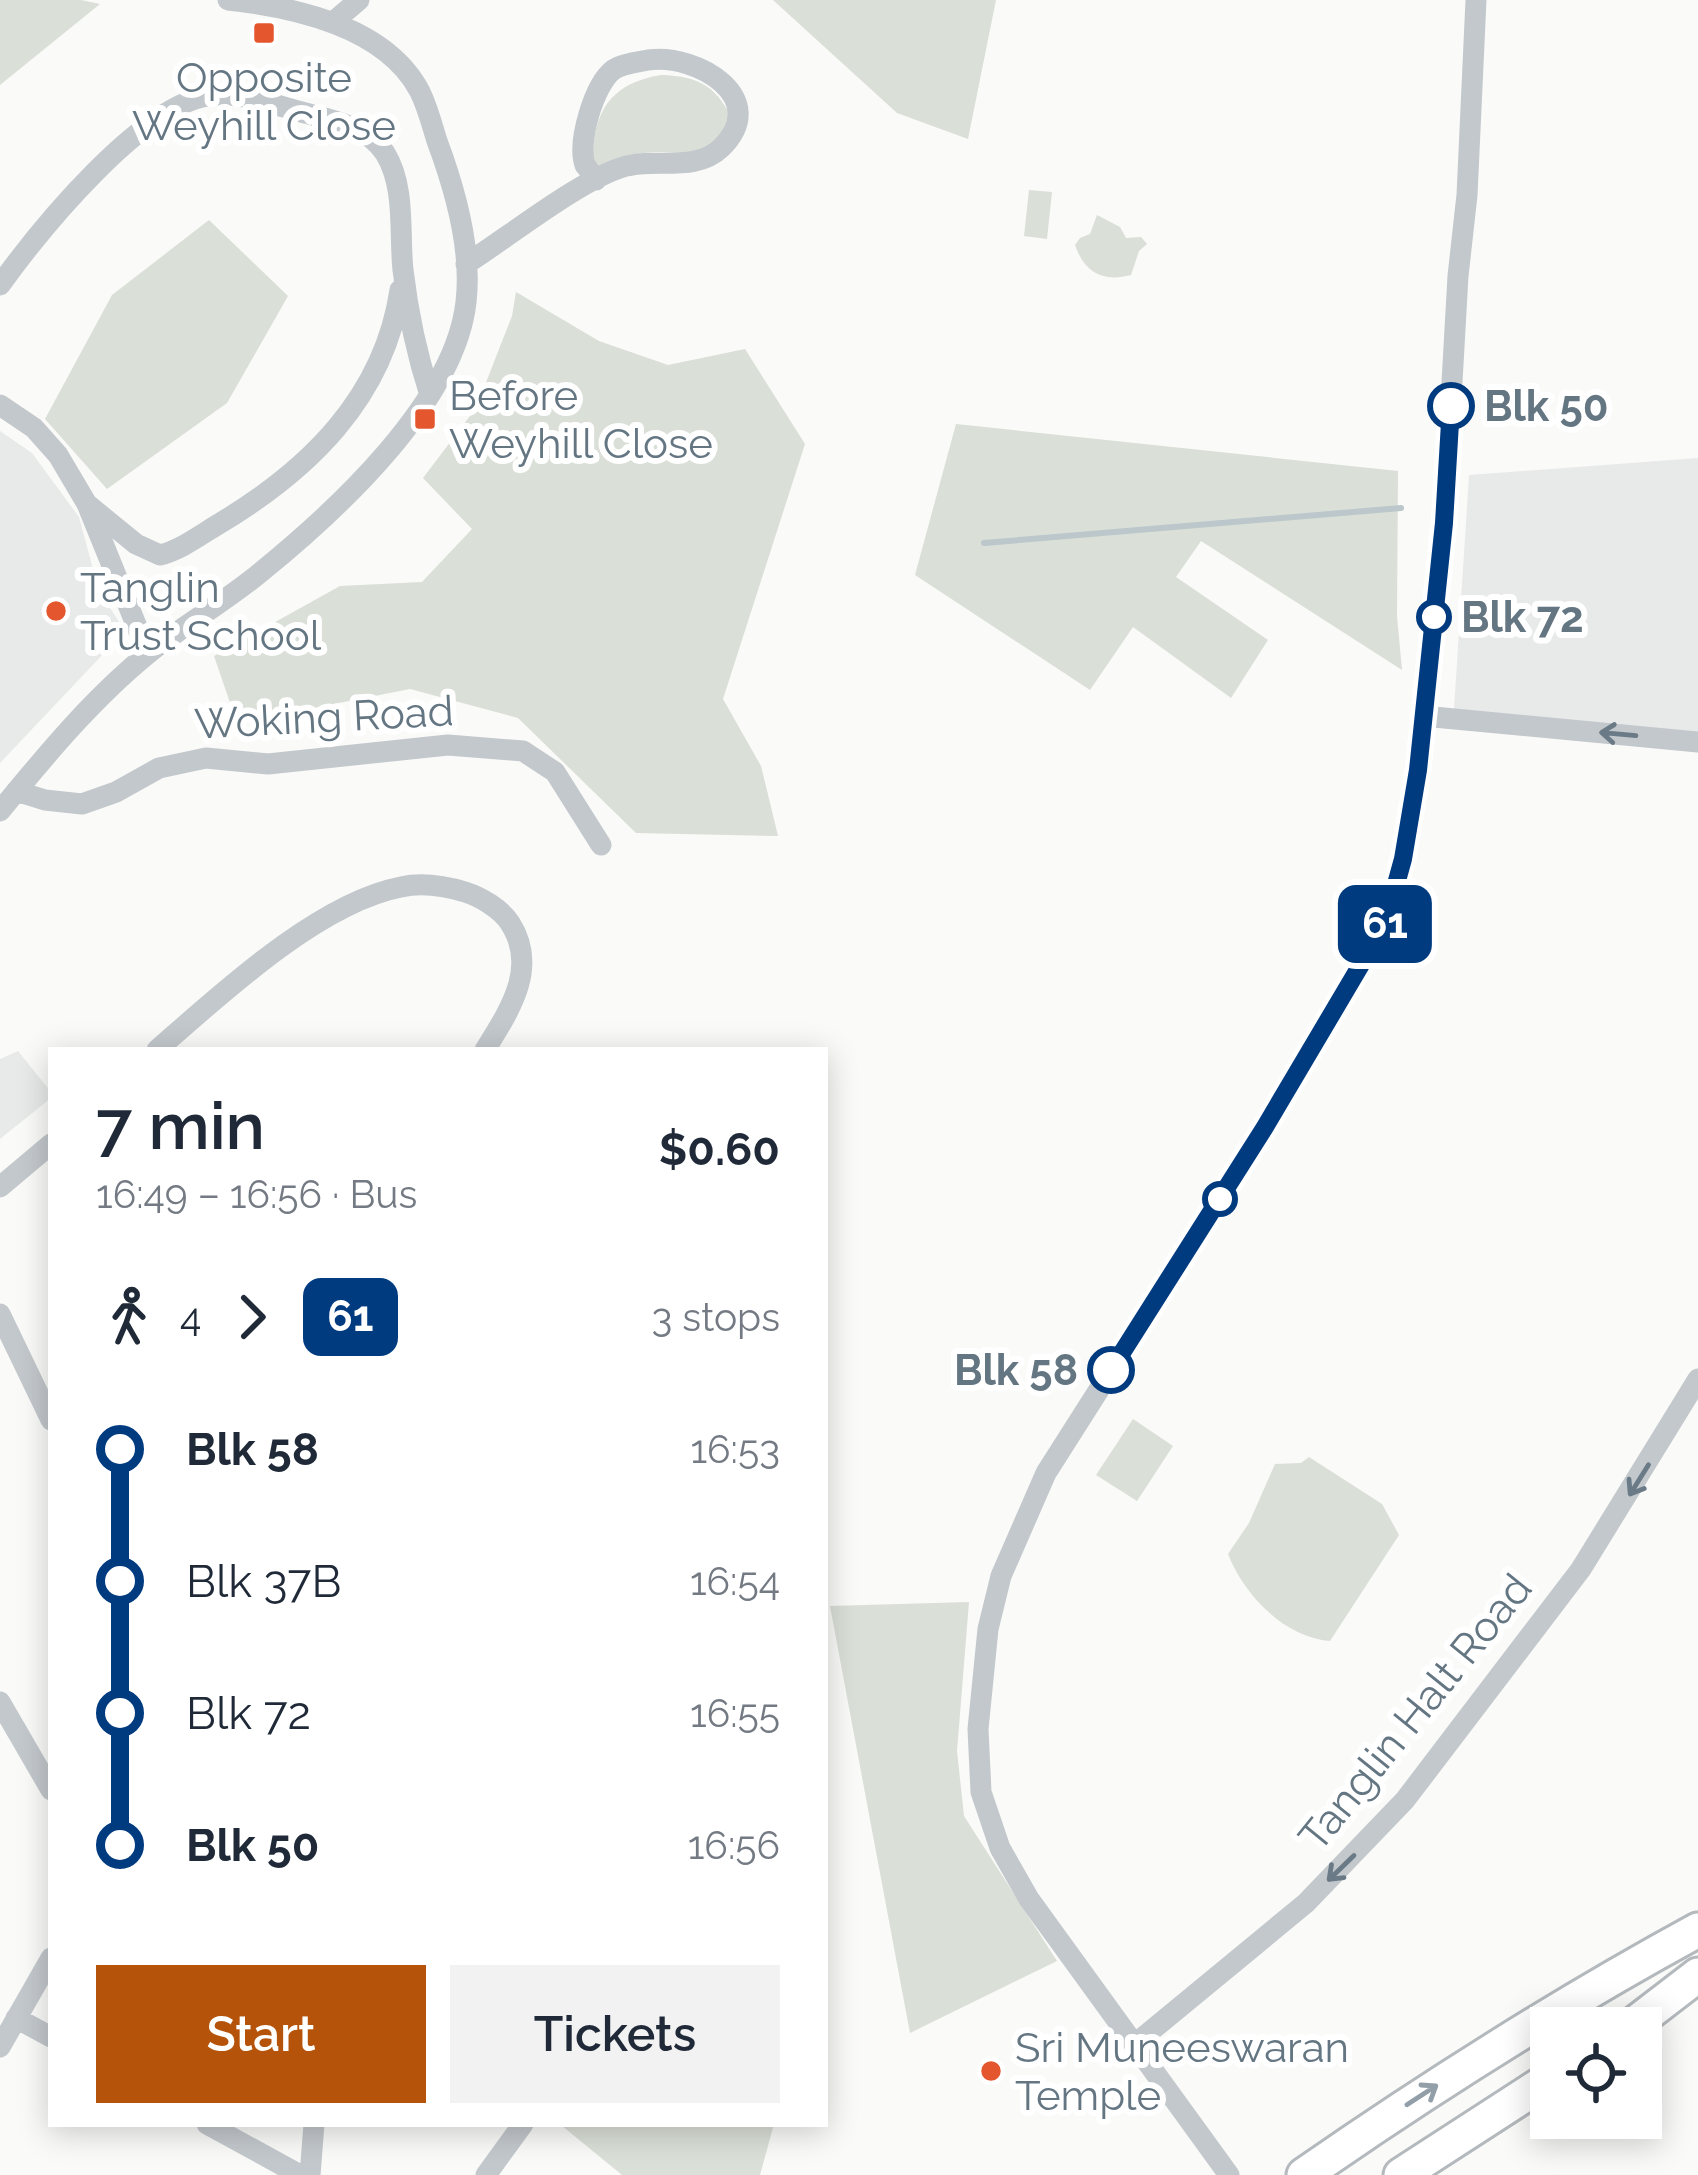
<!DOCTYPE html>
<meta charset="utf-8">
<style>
:root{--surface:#fff;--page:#f2f2f3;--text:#1f2937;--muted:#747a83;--accent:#b45309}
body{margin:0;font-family:Raleway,sans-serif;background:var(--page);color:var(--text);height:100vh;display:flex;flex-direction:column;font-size:45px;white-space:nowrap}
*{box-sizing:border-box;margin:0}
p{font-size:39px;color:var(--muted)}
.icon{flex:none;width:66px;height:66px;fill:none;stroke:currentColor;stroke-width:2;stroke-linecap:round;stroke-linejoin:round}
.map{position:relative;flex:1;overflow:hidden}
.panel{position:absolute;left:48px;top:1047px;width:780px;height:1080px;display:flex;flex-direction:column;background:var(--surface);border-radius:0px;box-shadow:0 6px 30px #0003}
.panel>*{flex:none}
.badge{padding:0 24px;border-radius:18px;font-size:42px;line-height:78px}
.tools{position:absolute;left:1530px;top:2007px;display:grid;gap:24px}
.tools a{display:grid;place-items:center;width:132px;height:132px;border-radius:0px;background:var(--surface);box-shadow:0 6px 30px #0003;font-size:60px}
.map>.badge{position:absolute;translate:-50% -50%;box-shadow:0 0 0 6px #fff}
.legs{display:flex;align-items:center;gap:18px;height:132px;padding:0 48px;font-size:39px}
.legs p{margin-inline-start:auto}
.summary{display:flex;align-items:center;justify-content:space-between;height:204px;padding:0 48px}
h1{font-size:66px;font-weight:600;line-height:90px}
.primary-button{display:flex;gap:24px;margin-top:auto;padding:24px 48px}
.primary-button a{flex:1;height:138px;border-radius:0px;background:var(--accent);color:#fff;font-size:48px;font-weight:600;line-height:138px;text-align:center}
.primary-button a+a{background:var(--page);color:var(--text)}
ul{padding:0 48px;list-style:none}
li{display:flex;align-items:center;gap:42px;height:132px;font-size:45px}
li i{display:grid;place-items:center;width:18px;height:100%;margin:0 15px;background:currentColor}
li i::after{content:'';width:30px;height:30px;margin:-15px;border:9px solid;border-radius:50%;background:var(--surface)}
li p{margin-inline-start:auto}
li:first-child i{background:linear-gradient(#0000 50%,currentColor 0)}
li:last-child i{background:linear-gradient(currentColor 50%,#0000 0)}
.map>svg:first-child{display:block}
.built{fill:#e8e9e9}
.green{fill:#dadfd7}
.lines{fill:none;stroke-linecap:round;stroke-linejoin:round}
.stream{stroke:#bbc7cb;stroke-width:6}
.highway-casing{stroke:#b4b9bd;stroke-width:39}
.minor{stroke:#c3c8cc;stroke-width:21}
.highway{stroke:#fff;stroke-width:33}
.oneway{stroke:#6a7a87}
.oneway2{stroke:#939fa8}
.line-1-casing{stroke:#fff;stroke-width:27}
.line-1{stroke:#003b80;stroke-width:18}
.poi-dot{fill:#e4572e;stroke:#fff;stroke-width:4.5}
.stop-1-dot{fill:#fff;stroke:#003b80;stroke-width:6}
.labels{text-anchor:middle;stroke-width:12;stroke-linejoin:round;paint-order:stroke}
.poi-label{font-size:42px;fill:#657683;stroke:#fff;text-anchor:start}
.stop-label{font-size:42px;font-weight:bold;fill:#657683;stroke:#fff;text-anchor:start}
.street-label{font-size:42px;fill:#657683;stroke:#fff}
</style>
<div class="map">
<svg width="1698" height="2175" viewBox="0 0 1698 2175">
<rect width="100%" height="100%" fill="#fafaf8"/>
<!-- built -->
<path class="built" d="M0 431 32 453 79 517 99 591 125 631 0 763Z
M1698 458V748L1453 725 1469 475Z
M18 1051 51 1092V1098L0 1139V1059Z"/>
<!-- green -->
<path class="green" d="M0 0H81L100 4 0 85Z
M773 0H996L968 139 897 113Z
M661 75C700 76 720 88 734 125L697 155C657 149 629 151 593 170 591 117 606 84 661 75Z
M1029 190 1052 192 1047 239 1024 236Z
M1097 215 1120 227 1126 238 1141 237 1147 244 1139 251 1131 275C1104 282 1085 274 1075 245L1080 238 1090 234Z
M209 220 288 296 227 403 107 489 45 419 112 295Z
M516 292 599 341 668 365 745 349 805 444 723 699 761 766 778 836 636 833 518 718 410 689 237 723 214 656 340 586 422 582 472 529 423 478 476 408 512 316Z
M956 424 1398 471 1397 616 1402 670 1201 541 1176 577 1268 640 1231 698 1133 627 1090 690 915 575Z
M1133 1419 1173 1446 1137 1501 1096 1475Z
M1309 1457 1382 1504 1399 1535 1330 1641C1284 1637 1244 1595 1228 1554L1249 1523 1275 1464 1301 1463Z
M969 1602 957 1751 964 1816 1057 1961 910 2033 830 1606Z
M774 2124 760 2175H622L561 2125Z"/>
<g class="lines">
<!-- stream -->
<path class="stream" d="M984 543 1401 508"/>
<!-- highway casing -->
<g class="highway-casing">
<path id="highway" d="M1629 2028 1698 1975
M1304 2175C1431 2087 1562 2004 1698 1930
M1401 2175 1551 2078"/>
</g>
<!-- minor -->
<path class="minor" d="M332 23 359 0
M466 264C507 238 580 180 623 167 654 157 695 173 721 148 772 99 698 53 648 60 638 62 621 64 613 70 594 85 577 142 585 165 586 166 595 179 596 180
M0 285C39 231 145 99 215 95 243 93 278 106 305 113 333 120 368 127 385 153 406 187 399 233 403 270 408 313 417 355 430 395
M0 405 34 428 58 455 87 504 148 654
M87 504 136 544 160 555C180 550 199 536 217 525 308 471 384 398 400 290
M1423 716 1698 742
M16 791 45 800 82 804 116 792 159 768 206 758 268 764 448 745 523 751 555 772 601 845
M0 811C46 755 93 698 150 652 186 624 226 601 261 572 336 511 455 402 466 302 472 251 455 189 437 141 432 125 427 105 419 90 385 27 294 7 228 0
M157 1050C220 995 318 903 401 887 423 882 445 886 465 892 481 897 501 909 510 923 539 968 509 1011 485 1050
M0 1187 51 1144
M0 1314 51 1420
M0 1702 51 1790
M16 2018 51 2037
M1135 2044 1306 1903 1405 1800 1581 1569 1698 1379
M0 2047 51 1958
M207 2124 300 2175
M310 2175 314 2124
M486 2175 523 2124
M1229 2175 1029 1899 1000 1848 981 1792 978 1729 988 1629 1001 1576 1046 1473 1266 1127 1385 924 1403 859 1418 770 1444 523 1458 276 1467 195 1476 0"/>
<!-- highway -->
<use href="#highway" class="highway"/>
</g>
<!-- one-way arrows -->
<defs><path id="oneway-shaft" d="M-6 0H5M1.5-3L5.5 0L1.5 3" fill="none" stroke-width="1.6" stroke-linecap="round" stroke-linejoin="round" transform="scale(3)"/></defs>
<g class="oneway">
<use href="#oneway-shaft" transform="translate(1618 734) rotate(-175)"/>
<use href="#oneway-shaft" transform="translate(1639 1480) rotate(122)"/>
<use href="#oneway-shaft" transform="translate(1341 1868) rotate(136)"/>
</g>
<use class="oneway2" href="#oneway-shaft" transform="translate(1422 2095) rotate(-33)"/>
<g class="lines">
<!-- line-1 casing -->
<g class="line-1-casing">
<path id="line-1" d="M1111 1370 1265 1127 1385 924 1403 859 1418 770 1444 523 1451 406"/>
</g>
<!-- line-1 -->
<use href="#line-1" class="line-1"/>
</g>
<!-- markers -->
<g class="poi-dot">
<rect x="252" y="21" width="24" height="24" rx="6"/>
<rect x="413" y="407" width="24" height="24" rx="6"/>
<circle cx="56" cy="611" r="12"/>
<circle cx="991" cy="2071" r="12"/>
</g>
<g class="stop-1-dot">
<circle cx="1451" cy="406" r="21"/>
<circle cx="1434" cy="617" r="15"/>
<circle cx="1220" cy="1199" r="15"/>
<circle cx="1111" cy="1370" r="21"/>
</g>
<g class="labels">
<!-- poi labels -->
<g class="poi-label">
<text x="264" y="92" text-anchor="middle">Opposite<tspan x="264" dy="48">Weyhill Close</tspan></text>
<text x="449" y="410">Before<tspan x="449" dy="48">Weyhill Close</tspan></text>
<text x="80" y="602">Tanglin<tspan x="80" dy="48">Trust School</tspan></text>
<text x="1015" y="2062">Sri Muneeswaran<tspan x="1015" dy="48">Temple</tspan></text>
</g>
<!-- stop labels -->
<g class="stop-label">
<text x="1484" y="421">Blk 50</text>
<text x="1461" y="632">Blk 72</text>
<text x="1078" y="1385" text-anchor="end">Blk 58</text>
</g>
<!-- street labels -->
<g class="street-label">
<text transform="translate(324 717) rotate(-3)" y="15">Woking Road</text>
<text transform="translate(1415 1712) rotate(-51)" y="15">Tanglin Halt Road</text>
</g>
</g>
</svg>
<div class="tools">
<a><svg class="icon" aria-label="locate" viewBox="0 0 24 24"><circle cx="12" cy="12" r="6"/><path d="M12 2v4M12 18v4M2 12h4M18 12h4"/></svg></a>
</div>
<b class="badge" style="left:1385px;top:924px;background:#003b80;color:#fff">61</b>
<section class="panel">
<div class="summary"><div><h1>7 min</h1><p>16:49 – 16:56 · Bus</p></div><b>$0.60</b></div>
<div class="legs"><svg class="icon" aria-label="walk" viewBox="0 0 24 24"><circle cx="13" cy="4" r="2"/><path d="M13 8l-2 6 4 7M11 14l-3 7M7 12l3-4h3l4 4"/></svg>4<svg class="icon" aria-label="forward" viewBox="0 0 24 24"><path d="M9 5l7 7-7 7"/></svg><b class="badge" style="background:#003b80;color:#fff">61</b><p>3 stops</p></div>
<ul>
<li><i style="color:#003b80"></i><b>Blk 58</b><p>16:53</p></li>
<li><i style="color:#003b80"></i><span>Blk 37B</span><p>16:54</p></li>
<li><i style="color:#003b80"></i><span>Blk 72</span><p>16:55</p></li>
<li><i style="color:#003b80"></i><b>Blk 50</b><p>16:56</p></li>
</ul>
<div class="primary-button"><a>Start</a><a>Tickets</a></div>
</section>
</div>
